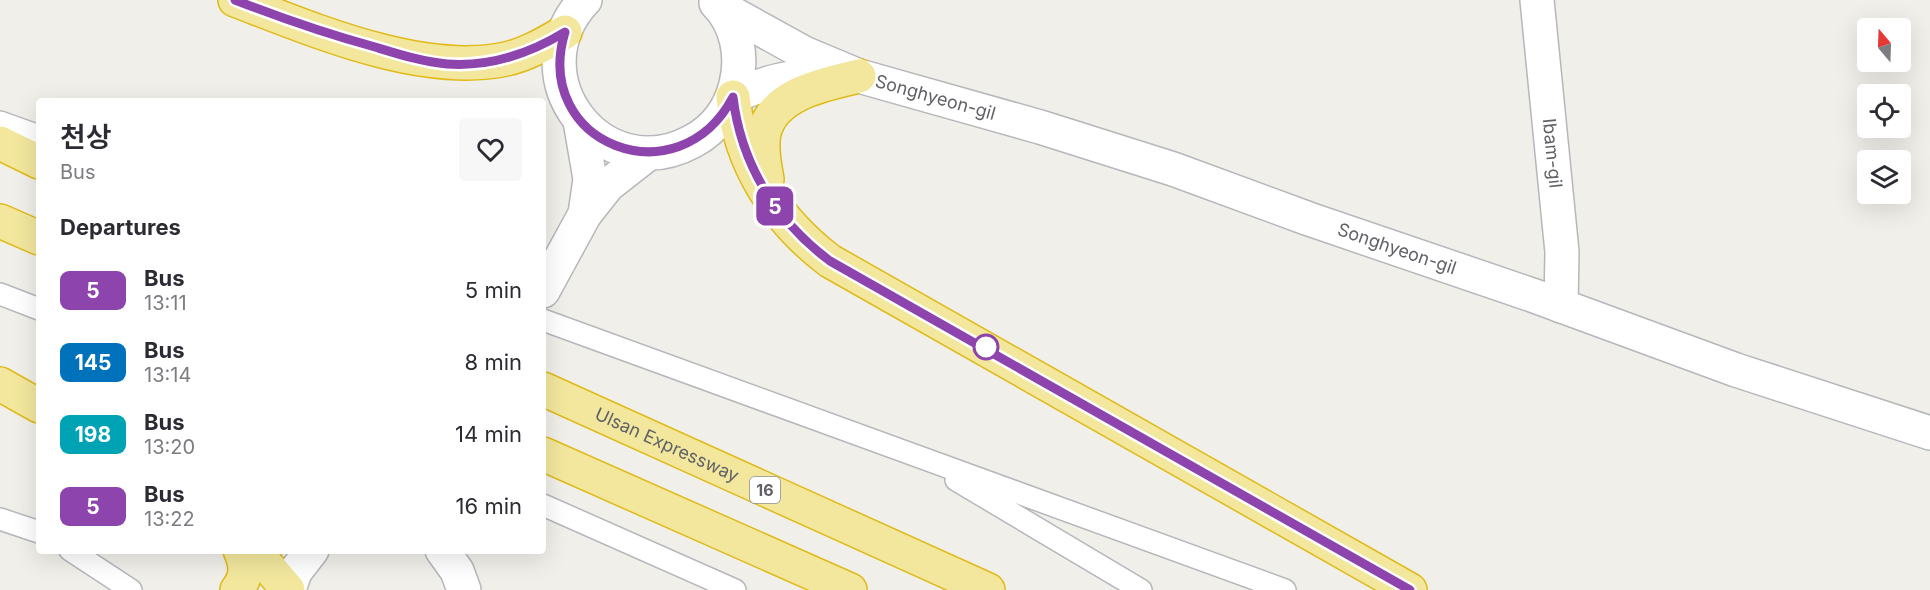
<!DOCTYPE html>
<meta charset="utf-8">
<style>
:root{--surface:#fff;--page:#f7f7f7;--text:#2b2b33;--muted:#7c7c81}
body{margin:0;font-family:Inter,"Noto Sans KR",sans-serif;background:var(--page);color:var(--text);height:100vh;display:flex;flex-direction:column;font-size:22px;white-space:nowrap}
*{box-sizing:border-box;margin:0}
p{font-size:20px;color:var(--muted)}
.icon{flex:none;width:33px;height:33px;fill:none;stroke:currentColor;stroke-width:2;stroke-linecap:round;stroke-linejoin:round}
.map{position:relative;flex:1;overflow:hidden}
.details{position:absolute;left:36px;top:98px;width:510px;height:456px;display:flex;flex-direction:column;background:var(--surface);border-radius:6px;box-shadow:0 6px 24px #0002}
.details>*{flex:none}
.badge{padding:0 12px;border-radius:9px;font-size:21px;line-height:39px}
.needle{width:39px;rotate:341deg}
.buttons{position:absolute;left:1857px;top:18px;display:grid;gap:12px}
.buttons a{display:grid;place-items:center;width:54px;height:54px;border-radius:6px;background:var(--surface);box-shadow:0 6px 24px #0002;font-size:30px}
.map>.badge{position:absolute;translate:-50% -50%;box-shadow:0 0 0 3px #fff}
h2{padding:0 24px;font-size:22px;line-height:54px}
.round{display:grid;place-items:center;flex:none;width:63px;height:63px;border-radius:6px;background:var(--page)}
.overview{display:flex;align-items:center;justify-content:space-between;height:102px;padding:0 24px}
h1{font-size:28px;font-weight:600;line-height:45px}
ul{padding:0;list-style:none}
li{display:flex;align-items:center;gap:18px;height:72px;padding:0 24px}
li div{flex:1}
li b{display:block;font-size:22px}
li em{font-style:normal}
li .badge{min-width:66px;font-weight:700;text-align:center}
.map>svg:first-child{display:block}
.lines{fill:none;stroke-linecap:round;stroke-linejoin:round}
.service-casing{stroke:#b5b7bb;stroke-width:24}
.minor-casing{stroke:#b5b7bb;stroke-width:36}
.tertiary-casing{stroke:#b5b7bb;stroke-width:36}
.motorway-casing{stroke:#e0ba19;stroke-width:36}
.service{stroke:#fff;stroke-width:21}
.minor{stroke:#fff;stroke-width:33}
.tertiary{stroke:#fff;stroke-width:33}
.motorway{stroke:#f2e79d;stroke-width:33}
.line-casing{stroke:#fff;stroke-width:14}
.line{stroke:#8e44ad;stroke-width:9}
.stop-dot{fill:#fff;stroke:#8e44ad;stroke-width:3}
.labels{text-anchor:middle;stroke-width:4.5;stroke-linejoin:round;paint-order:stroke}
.shield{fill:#fff;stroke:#909195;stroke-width:1.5}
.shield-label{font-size:16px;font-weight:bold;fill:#606267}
.street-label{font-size:18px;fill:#606267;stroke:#fff}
</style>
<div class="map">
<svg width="1930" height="590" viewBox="0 0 1930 590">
<rect width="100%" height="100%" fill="#f0efe9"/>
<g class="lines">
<!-- service casing -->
<g class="service-casing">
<path id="service" d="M0 122 39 136
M0 294 39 309
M543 320 1285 590
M956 480 1141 590
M543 505 735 590
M0 519 39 532
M70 550 131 590"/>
</g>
<!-- minor casing -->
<g class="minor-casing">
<g id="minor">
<path id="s1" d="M1537 0 1562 252 1561 306"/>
<path d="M580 121 590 179 585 214"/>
<path d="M543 291 585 214 608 185 649 153"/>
<path d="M442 550 457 571 464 590"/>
<path d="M289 590 295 572 312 550"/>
</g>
</g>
<!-- tertiary casing -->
<g class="tertiary-casing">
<g id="tertiary">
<path d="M585 0C514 75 602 191 693 141 715 129 730 109 736 84 743 56 737 24 716 3"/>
<path id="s2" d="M719 6 804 53 859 76 1040 127 1173 169 1309 219 1532 295 1736 370 1930 433"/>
<path d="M733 97C775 77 799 75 845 76"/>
</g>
</g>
<!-- motorway casing -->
<g class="motorway-casing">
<g id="motorway">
<path d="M235 0C314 30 422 77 506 59 528 54 546 43 565 32"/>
<path d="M733 97C740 164 776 220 830 261L1410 590"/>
<path d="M0 143 39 162"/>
<path d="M767 179C764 164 761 148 764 133 773 93 826 84 859 76"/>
<path d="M0 221 39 238"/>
<path d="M0 384 39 406"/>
<path id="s3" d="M543 389 988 590"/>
<path d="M543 454 850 590"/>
<path d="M254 550 288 590"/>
<path d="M237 590C247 577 247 566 240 550"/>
</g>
</g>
<!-- service -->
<use href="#service" class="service"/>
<!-- minor -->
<use href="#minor" class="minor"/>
<!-- tertiary -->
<use href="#tertiary" class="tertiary"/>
<!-- motorway -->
<use href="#motorway" class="motorway"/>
</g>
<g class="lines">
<!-- line casing -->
<g class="line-casing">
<path id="line" d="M235 0C281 18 327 34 375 47 398 54 423 62 447 64 489 67 529 54 565 32 531 144 678 201 733 97 741 164 776 221 830 261L1410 590"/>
</g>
<!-- line -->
<use href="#line" class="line"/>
</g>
<!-- markers -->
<circle class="stop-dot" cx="986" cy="347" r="12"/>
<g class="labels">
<!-- shield labels -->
<rect class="shield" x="750" y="477" width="30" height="26" rx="4.5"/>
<g class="shield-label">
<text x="765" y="496">16</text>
</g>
<!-- street labels -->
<g class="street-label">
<text dy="6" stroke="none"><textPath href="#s2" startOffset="236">Songhyeon-gil</textPath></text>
<text dy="6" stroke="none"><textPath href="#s1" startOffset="154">Ibam-gil</textPath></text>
<text dy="6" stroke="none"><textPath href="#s2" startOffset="722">Songhyeon-gil</textPath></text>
<text dy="6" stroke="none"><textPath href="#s3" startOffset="136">Ulsan Expressway</textPath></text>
</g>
</g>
</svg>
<div class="buttons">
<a><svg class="needle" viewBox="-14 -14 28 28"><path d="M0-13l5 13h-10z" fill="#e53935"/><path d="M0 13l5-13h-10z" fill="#7c7c81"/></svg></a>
<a><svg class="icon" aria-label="locate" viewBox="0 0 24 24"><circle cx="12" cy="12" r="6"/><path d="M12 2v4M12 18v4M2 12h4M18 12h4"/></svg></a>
<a><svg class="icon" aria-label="layers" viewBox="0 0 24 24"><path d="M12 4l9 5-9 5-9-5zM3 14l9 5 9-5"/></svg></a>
</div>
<b class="badge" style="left:775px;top:206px;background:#8e44ad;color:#fff">5</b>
<section class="details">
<div class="overview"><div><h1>천상</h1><p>Bus</p></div><a class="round"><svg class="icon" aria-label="heart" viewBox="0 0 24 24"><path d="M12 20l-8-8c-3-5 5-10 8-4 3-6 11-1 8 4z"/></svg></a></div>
<h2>Departures</h2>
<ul>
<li><span class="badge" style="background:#8e44ad;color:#fff">5</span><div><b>Bus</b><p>13:11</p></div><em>5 min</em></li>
<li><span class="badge" style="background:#0072bc;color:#fff">145</span><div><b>Bus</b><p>13:14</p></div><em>8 min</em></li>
<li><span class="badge" style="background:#00a3b4;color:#fff">198</span><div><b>Bus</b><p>13:20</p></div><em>14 min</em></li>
<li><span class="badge" style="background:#8e44ad;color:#fff">5</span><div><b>Bus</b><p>13:22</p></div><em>16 min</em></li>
</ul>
</section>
</div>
